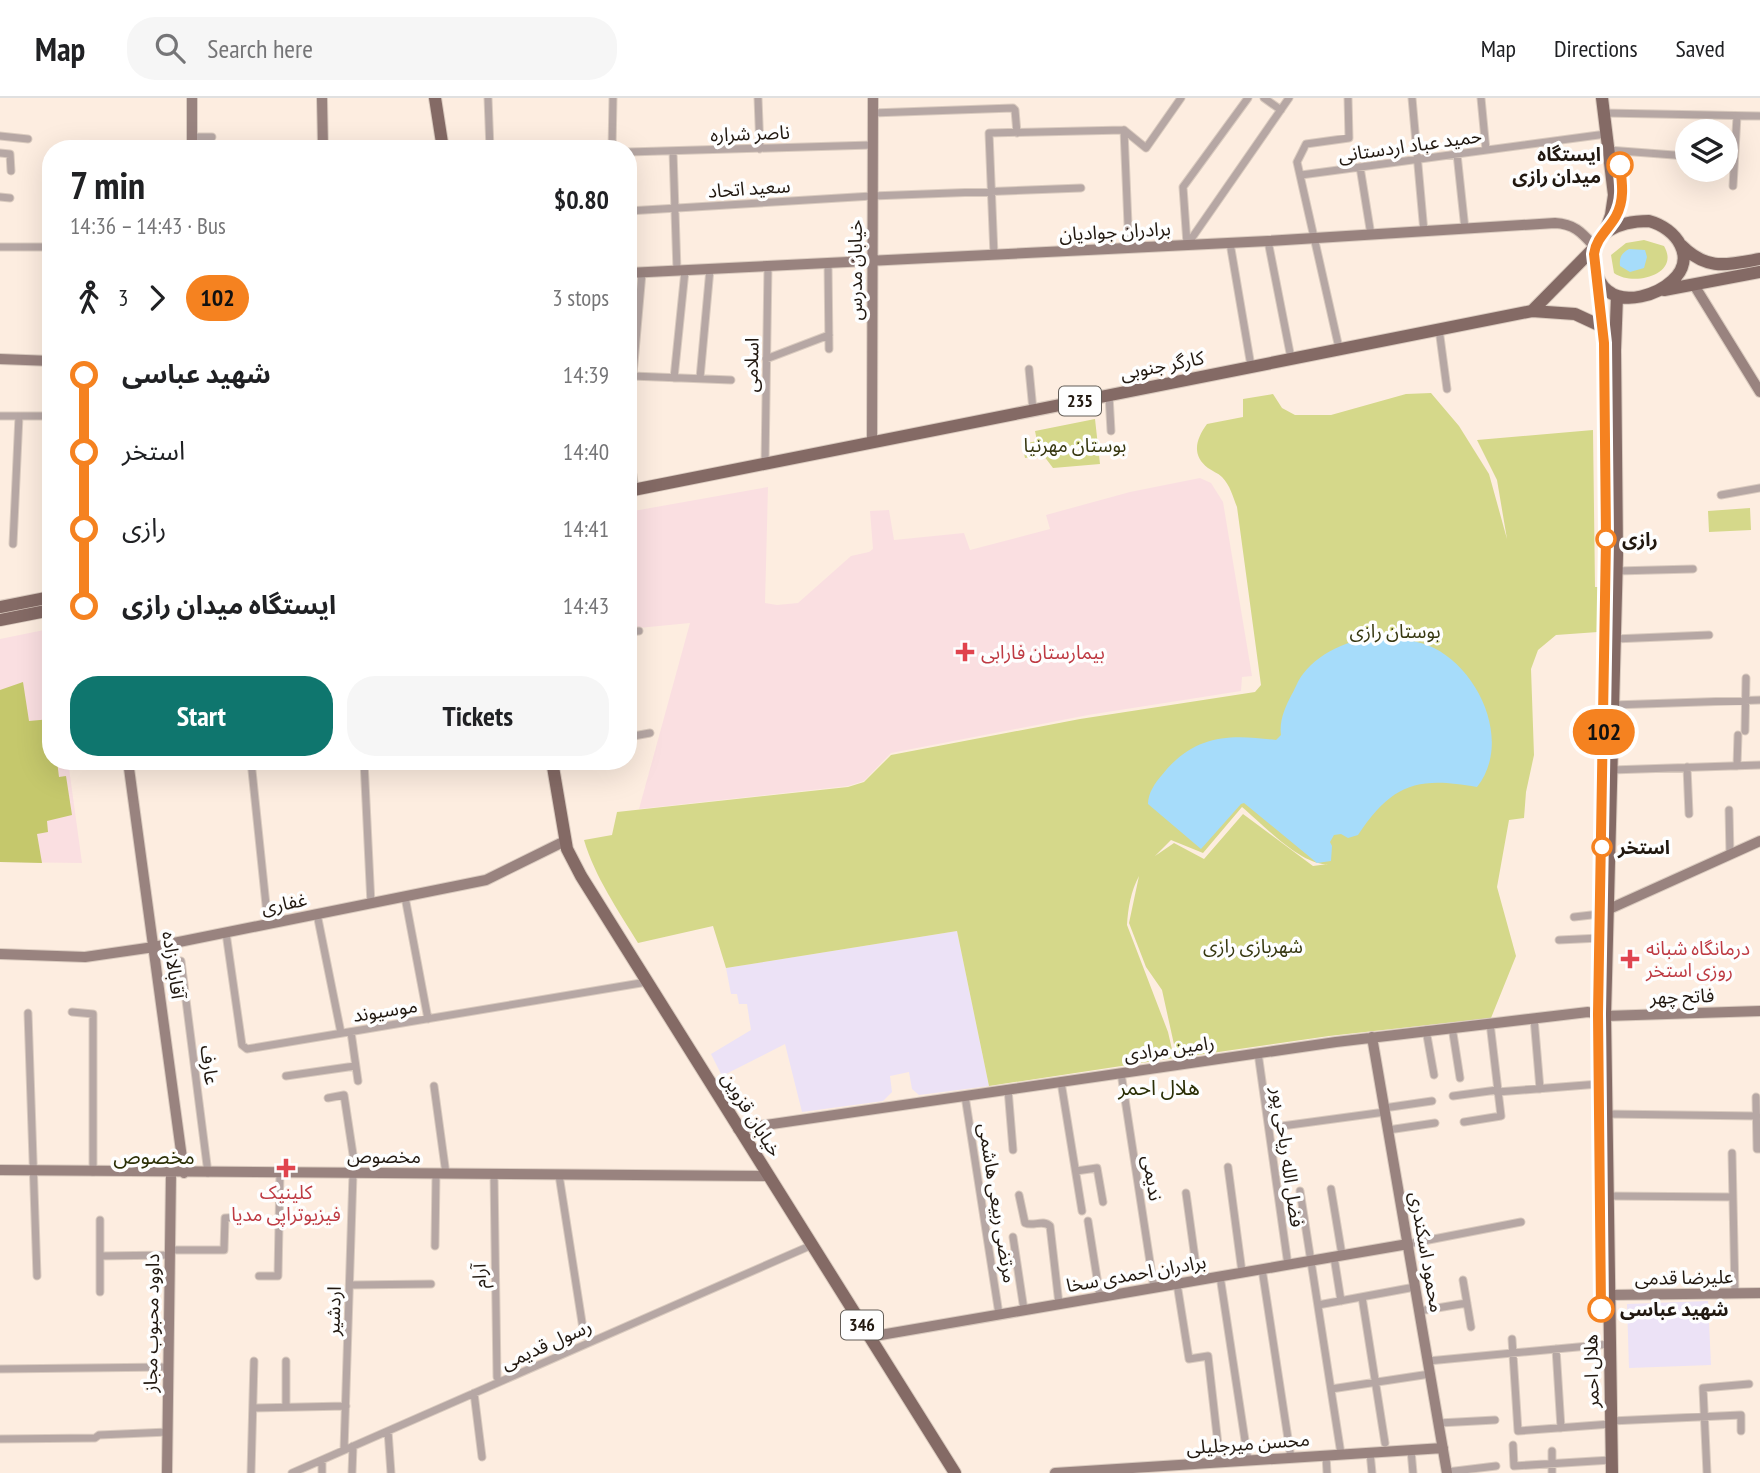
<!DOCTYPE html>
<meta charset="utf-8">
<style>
:root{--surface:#fff;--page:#f6f6f6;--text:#202124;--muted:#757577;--line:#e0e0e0;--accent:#0f766e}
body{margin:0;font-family:"PT Sans Narrow","Noto Sans Arabic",sans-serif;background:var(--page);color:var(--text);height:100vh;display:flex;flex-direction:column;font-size:26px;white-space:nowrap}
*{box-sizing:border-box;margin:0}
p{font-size:23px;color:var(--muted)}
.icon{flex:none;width:38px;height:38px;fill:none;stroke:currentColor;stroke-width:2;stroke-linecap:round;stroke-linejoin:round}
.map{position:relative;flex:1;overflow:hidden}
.panel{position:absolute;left:42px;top:42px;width:595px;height:630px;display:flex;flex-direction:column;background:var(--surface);border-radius:28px;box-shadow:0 7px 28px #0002}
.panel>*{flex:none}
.badge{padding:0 14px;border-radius:23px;font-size:24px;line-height:46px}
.controls{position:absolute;left:1675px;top:21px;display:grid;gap:14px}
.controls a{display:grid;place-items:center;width:63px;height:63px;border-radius:50%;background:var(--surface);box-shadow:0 7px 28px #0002;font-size:35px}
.map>.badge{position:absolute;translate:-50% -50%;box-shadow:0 0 0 4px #fff}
.legs{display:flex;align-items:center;gap:10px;height:77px;padding:0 28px;font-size:23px}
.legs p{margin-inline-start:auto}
.summary{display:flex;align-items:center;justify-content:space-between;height:119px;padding:0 28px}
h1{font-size:38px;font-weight:700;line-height:52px}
.primary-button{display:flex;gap:14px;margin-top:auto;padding:14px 28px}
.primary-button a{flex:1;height:80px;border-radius:28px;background:var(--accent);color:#fff;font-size:28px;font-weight:700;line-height:80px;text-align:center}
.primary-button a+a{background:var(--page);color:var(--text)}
ul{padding:0 28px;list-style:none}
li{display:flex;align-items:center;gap:24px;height:77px;font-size:26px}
li i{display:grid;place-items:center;width:10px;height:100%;margin:0 9px;background:currentColor}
li i::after{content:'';width:18px;height:18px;margin:-9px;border:5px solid;border-radius:50%;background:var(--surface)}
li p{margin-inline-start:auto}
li:first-child i{background:linear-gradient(#0000 50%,currentColor 0)}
li:last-child i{background:linear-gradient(currentColor 50%,#0000 0)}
header{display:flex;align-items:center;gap:42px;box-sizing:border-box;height:98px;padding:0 35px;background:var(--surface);border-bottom:2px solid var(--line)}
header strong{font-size:33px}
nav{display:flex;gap:38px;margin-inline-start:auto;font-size:24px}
.search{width:490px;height:63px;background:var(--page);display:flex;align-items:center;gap:18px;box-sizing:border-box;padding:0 24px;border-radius:28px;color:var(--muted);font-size:26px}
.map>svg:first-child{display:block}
.commercial{fill:#ece2f6}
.medical{fill:#fadfe1}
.green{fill:#d5d88a;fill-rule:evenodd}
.forest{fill:#c5c86c}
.water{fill:#a6dcfa}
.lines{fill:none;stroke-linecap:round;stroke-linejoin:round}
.street-casing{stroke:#dacbbf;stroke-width:9}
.secondary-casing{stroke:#dacbbf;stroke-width:12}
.primary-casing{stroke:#dacbbf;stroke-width:14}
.street{stroke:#b6a7a4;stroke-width:7}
.secondary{stroke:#99837f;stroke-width:10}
.primary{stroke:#846a65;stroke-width:12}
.line-1-casing{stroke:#fff;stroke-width:16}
.line-1{stroke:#f58220;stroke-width:10}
.stop-1-dot{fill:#fff;stroke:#f58220;stroke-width:3.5}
.health-dot{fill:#e0444e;stroke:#fefefe;stroke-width:2.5}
.labels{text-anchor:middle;stroke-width:7;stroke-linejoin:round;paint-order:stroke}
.shield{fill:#fefefe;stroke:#635d57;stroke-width:2}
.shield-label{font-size:18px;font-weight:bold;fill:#211810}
.street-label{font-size:19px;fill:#211810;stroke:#fefefe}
.stop-label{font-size:19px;font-weight:bold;fill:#211810;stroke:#fefefe;text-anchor:start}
.park-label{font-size:19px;fill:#363710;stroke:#fefefe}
.health-label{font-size:19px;fill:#be3a42;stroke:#fefefe;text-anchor:start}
.neighbourhood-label{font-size:21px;fill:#2c3007;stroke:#fefefe}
</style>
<header>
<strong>Map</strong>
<div class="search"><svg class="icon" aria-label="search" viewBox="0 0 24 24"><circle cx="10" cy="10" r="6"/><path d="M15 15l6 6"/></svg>Search here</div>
<nav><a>Map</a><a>Directions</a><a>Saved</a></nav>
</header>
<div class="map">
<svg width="1760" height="1375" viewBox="0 0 1760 1375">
<rect width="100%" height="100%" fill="#fdede0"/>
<!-- commercial -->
<path class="commercial" d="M957 833 989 988 919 997 912 991 909 974 890 978 892 994 883 1003 802 1014 785 946 722 978 711 956 751 932 747 906H739L737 896H731L726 870Z
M1708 1203 1711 1267 1629 1270 1627 1206Z"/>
<!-- medical -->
<path class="medical" d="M1200 380 1211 385 1223 404 1252 578 1242 579 1241 593 1088 617 891 655 864 683 848 688 639 711 690 525 628 531V414L768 389 765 505 777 507 798 505 851 458 869 454 873 451 870 413 889 412 894 442 964 435 970 452 1050 431 1046 417 1130 394Z
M49 531 51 663H68L82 765 0 764V541Z"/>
<!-- green -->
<path class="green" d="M1644 142 1664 148C1681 177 1633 189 1614 175L1611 157 1626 145Z
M1431 295 1459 328 1489 376 1507 441 1497 382 1477 342 1593 332 1595 489H1598V534L1556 537 1538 552 1531 571 1534 657 1526 694 1524 720 1509 722 1497 789 1516 858 1491 920 1329 938 1177 960 1162 892 1146 869 1129 825 1139 778C1131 793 1128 810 1127 827L1168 934 1174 960 989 988 957 833 726 870 713 828 638 845C618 812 595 779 584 742L612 737 617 714 848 689 864 684 891 657 1080 621 1255 594 1261 587 1237 409C1233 399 1230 387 1222 379 1218 375 1212 373 1208 370 1191 357 1196 341 1207 326L1243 319V301L1273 296 1282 310 1295 317H1331L1406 296ZM1242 709C1262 726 1303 769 1328 766L1313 768 1243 716 1204 761 1174 745 1155 758 1171 742 1203 755Z
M1095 321 1100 366 1053 370 1044 358 1025 360 1022 346 1037 343 1035 333Z
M1750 410 1751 432 1709 434 1708 413Z"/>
<!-- forest -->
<path class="forest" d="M23 584 29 623 51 621V663H57L59 679 66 678 72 717 47 723 48 734 37 736 42 765 0 764V592Z"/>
<!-- water -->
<path class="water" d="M1629 151 1645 152 1647 159 1644 170 1630 174 1620 168C1619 159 1622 155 1629 151Z
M1387 538C1404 541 1419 543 1434 550 1480 573 1512 645 1477 689 1417 678 1392 686 1358 737L1348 740 1341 736 1334 737 1330 744 1332 748 1331 763 1317 765 1244 705 1241 706 1201 751 1148 706C1148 695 1155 685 1162 677 1194 636 1230 636 1276 642L1281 637C1279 623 1285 609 1292 596 1296 589 1298 582 1303 576 1322 551 1357 539 1387 538Z"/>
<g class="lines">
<!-- street casing -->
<g class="street-casing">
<path id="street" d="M488 0 490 51
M758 0 760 51
M1264 0 1281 12
M1412 0 1424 134
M1481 0 1486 52
M872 15 1013 10 1015 12 1017 35
M1604 15 1760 18
M1124 32 1129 150
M1124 32 1146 50 1181 0
M0 38 28 41
M192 39H212
M612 51 613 0
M1608 52 1687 58
M673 53 677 173
M628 54 872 47
M0 55 10 56 11 73
M1457 56 1465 131
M1360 69 1371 137
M1705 72 1706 73
M1301 77 1606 36
M1733 88 1737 18
M0 99 10 100
M628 113 872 98 1081 90
M1268 143 1291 260
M1230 145 1251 268
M1187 146 1183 89 1248 0
M1187 147 1289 0
M0 149H51
M994 157 989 35 1124 32
M828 165 829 251
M1439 231 1447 291
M1339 250 1297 64 1306 46 1349 40 1348 0
M766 261 829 237
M1029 271 1033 312
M632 278 731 282
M674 280 685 173
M700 280 710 171
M1109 297 1111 333
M0 318H51
M628 332 642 175
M628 346 635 391
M765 366 768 168
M1721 397 1760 390
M13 446 19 318
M1616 473 1693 471
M628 534 639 533
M1614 541 1709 537
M1613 607 1760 602
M1745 633 1746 580
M628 639 650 635
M251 663 268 826
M364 663 371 806
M1737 668 1738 637
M1687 669 1689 716
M1611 672 1760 667
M1729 712 1730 757
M405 799 428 921
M317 816 341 935
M1574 819 1600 816
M226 835 242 947 247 951 647 884
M1559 842 1600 840
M181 863 208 1075
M72 914 93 916V1074
M28 915 37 1178
M1534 920 1540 991
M1452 929 1460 980
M1426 932 1434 977
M351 934 358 983
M1258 955 1288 1167
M1121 975 1154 1190
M286 978 355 968
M1061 984 1082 1113
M434 988 446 1076
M1008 991 1013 1052
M1497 994 1599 986
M965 998 999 1216
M1453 998 1497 992
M1756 999 1757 1051H1760
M328 1000 344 997 356 1076
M1384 1010 1432 1003
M1606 1016 1757 1018
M1464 1024 1501 1018 1490 925
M1282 1028 1385 1014
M1388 1032 1435 1025
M1732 1055 1735 1195
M1228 1069 1242 1174
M1076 1073 1097 1070 1103 1104
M494 1076 497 1279
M559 1077 584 1237
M1331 1091 1342 1157
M1300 1093 1341 1356
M1186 1095 1198 1182
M1019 1097 1025 1125C1033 1129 1043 1121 1050 1128L1059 1206
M1608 1098 1733 1099
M100 1122V1194
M1088 1123 1100 1199
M1013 1139 1024 1212
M1408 1146 1521 1124
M435 1148 436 1076
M170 1152H224L225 1120 243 1119
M100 1158 170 1157
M1334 1159 1341 1203
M1262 1171 1291 1360
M259 1178H278L280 1075
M1220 1178 1248 1362
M1463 1182 1471 1229
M350 1187 431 1186
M1178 1192 1189 1261 1208 1258 1220 1364
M1362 1199 1385 1345
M1318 1207 1415 1189
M1419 1213 1467 1205
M1512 1241 1518 1333 1611 1326
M1556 1251 1561 1330
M286 1263V1309
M1428 1263 1610 1246
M0 1271 168 1269
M1331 1291 1430 1276
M474 1295 482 1359
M253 1310 346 1308
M1611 1323 1741 1317V1333
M1439 1325 1495 1322
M388 1333 391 1375
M0 1341 95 1340 99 1337 168 1334
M1513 1347 1514 1368 1611 1362
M344 1352 353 1076
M1411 1352 1413 1375
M1370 1354 1372 1375
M1326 1357 1327 1375
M1447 1374 1496 1368
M251 1375 254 1263
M292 1375 812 1147
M322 1375V1362
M352 1375 353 1348
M1552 1375V1353
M1707 1375 1703 1290 1749 1286"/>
</g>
<!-- secondary casing -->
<g class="secondary-casing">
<path id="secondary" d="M192 0V51
M322 0 323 51
M628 175 1268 143 1555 125C1575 126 1582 135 1595 149
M1694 187 1760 294
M0 261 51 263
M872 345 873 0
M128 663 184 1075
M1607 812 1760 743
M0 856 85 859 154 849 486 782 565 743
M1372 939 1447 1375
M738 1031 1336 944 1588 914 1605 918 1760 913
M0 1072 769 1078
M1609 1197 1760 1195
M869 1239 1408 1146
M167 1375 171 1075
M1055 1375 1443 1350"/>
</g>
<!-- primary casing -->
<g class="primary-casing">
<path id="primary" d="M435 0 443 51
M1602 0 1614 97 1611 117 1605 134
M1649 123C1676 130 1698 160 1672 183 1657 197 1625 207 1608 193 1600 187 1597 179 1595 170 1586 134 1621 123 1649 123Z
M1681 147C1707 173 1726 167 1760 161
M1664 192 1760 174
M1532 213 1595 149
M628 393 1532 213 1575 216 1603 229 1614 249
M0 509 51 499
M0 522 51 512
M552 663 567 751 581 778 955 1375
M1612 1375 1605 918 1617 457 1615 252 1617 198"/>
</g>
<!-- street -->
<use href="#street" class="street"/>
<!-- secondary -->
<use href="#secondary" class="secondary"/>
<!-- primary -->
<use href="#primary" class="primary"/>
</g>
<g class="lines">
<!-- line-1 casing -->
<g class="line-1-casing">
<path id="line-1" d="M1601 1211 1598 916 1606 440 1604 245 1594 156C1596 140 1609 131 1616 118 1625 102 1622 84 1620 67"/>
</g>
<!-- line-1 -->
<use href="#line-1" class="line-1"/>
</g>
<!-- markers -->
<g class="stop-1-dot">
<circle cx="1620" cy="67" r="12"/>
<circle cx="1606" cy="441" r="9"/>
<circle cx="1602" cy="749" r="9"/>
<circle cx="1601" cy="1211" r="12"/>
</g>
<g class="health-dot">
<path d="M961.5 543.5h7v7h7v7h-7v7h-7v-7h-7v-7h7z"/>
<path d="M1626.5 850.5h7v7h7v7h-7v7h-7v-7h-7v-7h7z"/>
<path d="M282.5 1059.5h7v7h7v7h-7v7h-7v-7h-7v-7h7z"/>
</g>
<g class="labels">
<!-- shield labels -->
<g class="shield">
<rect x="1059" y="288.5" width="42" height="29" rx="5"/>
<rect x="841" y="1212.5" width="42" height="29" rx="5"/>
</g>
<g class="shield-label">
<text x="1080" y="309">235</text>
<text x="862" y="1233">346</text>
</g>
<!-- street labels -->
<g class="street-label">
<text transform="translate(750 35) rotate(-2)" y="7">ناصر شراره</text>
<text transform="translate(1410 47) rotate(-8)" y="7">حمید عباد اردستانی</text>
<text transform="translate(749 90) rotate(-4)" y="7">سعید اتحاد</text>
<text transform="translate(1115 133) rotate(-3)" y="7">برادران جوادیان</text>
<text transform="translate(855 172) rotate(-90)" y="7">خیابان مدرس</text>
<text transform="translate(751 267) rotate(-89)" y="7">اسلامی</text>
<text transform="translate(1162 267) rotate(-11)" y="7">کارگر جنوبی</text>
<text transform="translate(284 805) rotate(-11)" y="7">غفاری</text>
<text transform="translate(174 867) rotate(82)" y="7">آقابالازاده</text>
<text transform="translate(1682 898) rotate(-2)" y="7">فاتح چهر</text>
<text transform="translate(385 912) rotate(-9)" y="7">موسیوند</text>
<text transform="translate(1169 950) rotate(-8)" y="7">رامین مرادی</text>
<text transform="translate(210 967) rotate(83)" y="7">عارف</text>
<text transform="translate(752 1016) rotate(58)" y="7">خیابان قزوین</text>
<text x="384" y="1065">مخصوص</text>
<text transform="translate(1288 1059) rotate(82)" y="7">فضل الله ریاحی پور</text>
<text transform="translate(1153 1080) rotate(81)" y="7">ندیمی</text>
<text transform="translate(998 1105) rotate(81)" y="7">مرتضی ربیعی هاشمی</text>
<text transform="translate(1427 1154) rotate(80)" y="7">محمود اسکندری</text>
<text transform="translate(1136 1175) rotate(-10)" y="7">برادران احمدی سخا</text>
<text transform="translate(479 1178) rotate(-91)" y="7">آرام</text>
<text transform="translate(1684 1179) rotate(-1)" y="7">علیرضا قدمی</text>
<text transform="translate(333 1213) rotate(-88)" y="7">اردشیر</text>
<text transform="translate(151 1225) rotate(-89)" y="7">داوود محبوب مجاز</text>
<text transform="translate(546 1246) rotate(-24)" y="7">رسول قدیمی</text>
<text transform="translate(1591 1273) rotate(-91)" y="7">هلال احمر</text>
<text transform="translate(1248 1345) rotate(-4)" y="7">محسن میرجلیلی</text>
</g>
<!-- stop labels -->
<g class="stop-label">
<text x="1601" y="63" text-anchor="end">ایستگاه<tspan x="1601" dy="22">میدان رازی</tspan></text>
<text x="1622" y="448">رازی</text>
<text x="1618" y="756">استخر</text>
<text x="1620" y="1218">شهید عباسی</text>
</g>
<!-- park labels -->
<g class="park-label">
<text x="1075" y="354">بوستان مهرنیا</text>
<text x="1395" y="540">بوستان رازی</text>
<text x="1253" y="855">شهربازی رازی</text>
</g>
<!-- health labels -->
<g class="health-label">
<text x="981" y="561">بیمارستان فارابی</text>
<text x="1646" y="857">درمانگاه شبانه<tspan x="1646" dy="22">روزی استخر</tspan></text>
<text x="286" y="1101" text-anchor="middle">کلینیک<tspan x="286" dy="22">فیزیوتراپی مدیا</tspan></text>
</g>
<!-- neighbourhood labels -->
<g class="neighbourhood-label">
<text x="1159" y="997">هلال احمر</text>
<text x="154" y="1066">مخصوص</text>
</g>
</g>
</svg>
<div class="controls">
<a><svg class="icon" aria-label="layers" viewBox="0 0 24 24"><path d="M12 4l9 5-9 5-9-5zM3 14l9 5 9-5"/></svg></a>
</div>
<b class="badge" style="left:1604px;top:634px;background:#f58220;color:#111">102</b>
<section class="panel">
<div class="summary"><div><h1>7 min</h1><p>14:36 – 14:43 · Bus</p></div><b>$0.80</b></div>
<div class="legs"><svg class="icon" aria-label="walk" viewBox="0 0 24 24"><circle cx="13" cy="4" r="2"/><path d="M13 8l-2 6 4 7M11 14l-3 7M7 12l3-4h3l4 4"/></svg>3<svg class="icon" aria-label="forward" viewBox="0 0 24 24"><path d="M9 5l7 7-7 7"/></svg><b class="badge" style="background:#f58220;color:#111">102</b><p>3 stops</p></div>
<ul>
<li><i style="color:#f58220"></i><b>شهید عباسی</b><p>14:39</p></li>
<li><i style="color:#f58220"></i><span>استخر</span><p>14:40</p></li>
<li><i style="color:#f58220"></i><span>رازی</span><p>14:41</p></li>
<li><i style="color:#f58220"></i><b>ایستگاه میدان رازی</b><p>14:43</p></li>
</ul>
<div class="primary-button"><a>Start</a><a>Tickets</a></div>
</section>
</div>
